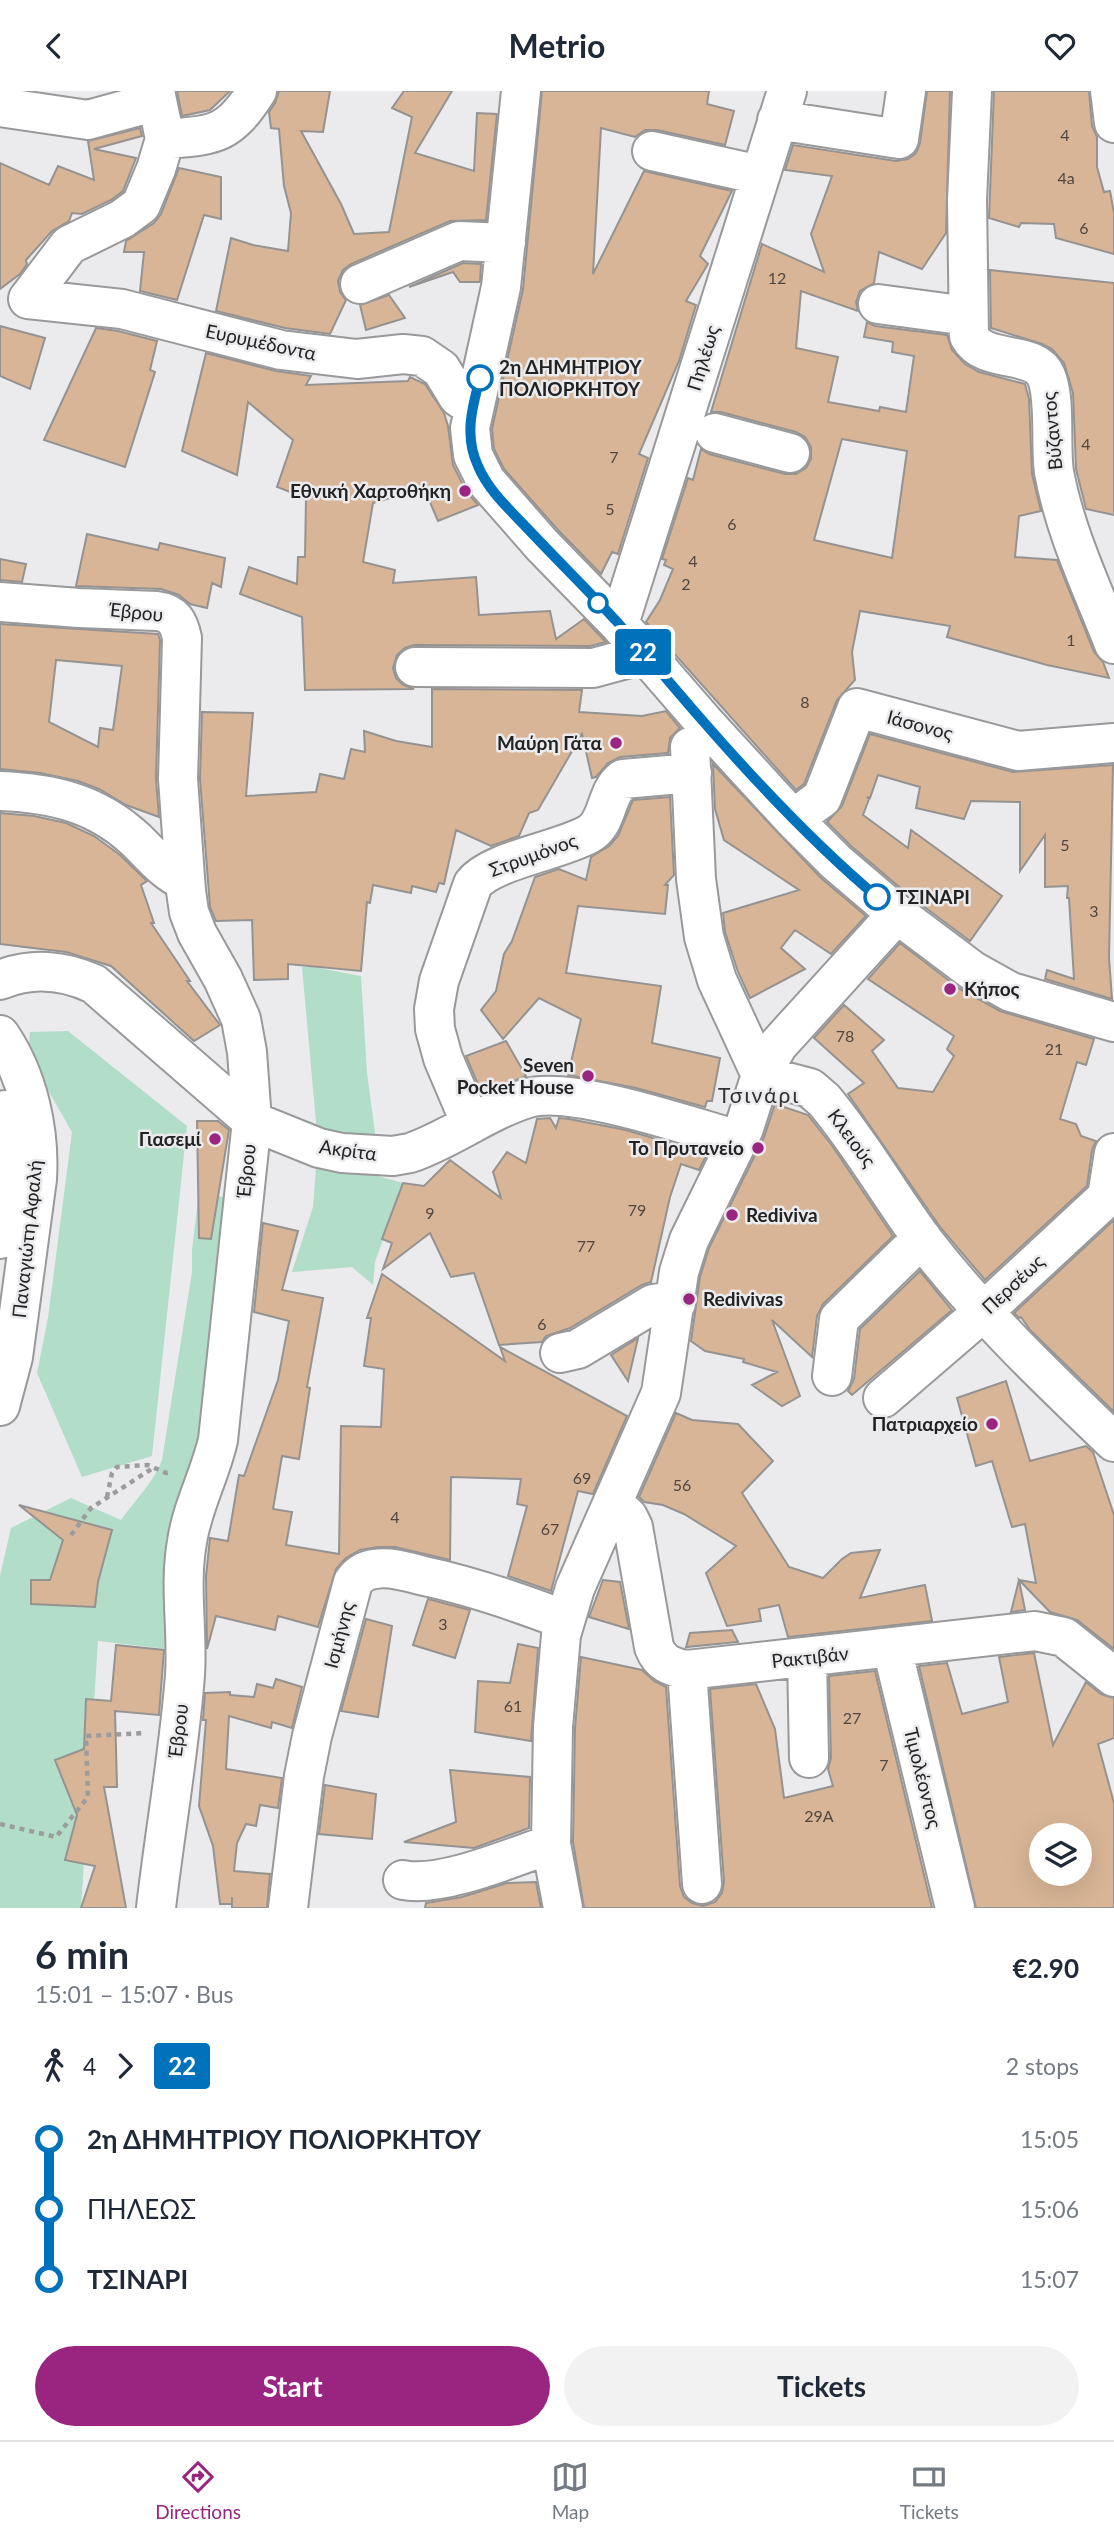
<!DOCTYPE html>
<meta charset="utf-8">
<style>
:root{--surface:#fff;--page:#f2f2f3;--text:#1f2937;--muted:#747a83;--line:#e0e1e3;--accent:#9a2581}
body{margin:0;font-family:Lato,sans-serif;background:var(--page);color:var(--text);height:100vh;display:flex;flex-direction:column;font-size:26px;white-space:nowrap}
*{box-sizing:border-box;margin:0}
p{font-size:23px;color:var(--muted)}
.icon{flex:none;width:38px;height:38px;fill:none;stroke:currentColor;stroke-width:2;stroke-linecap:round;stroke-linejoin:round}
.map{position:relative;height:1817px;overflow:hidden}
.details{display:flex;flex-direction:column;background:var(--surface);flex:1}
.details>*{flex:none}
.badge{padding:0 14px;border-radius:5px;font-size:24px;line-height:46px}
.fabs{position:absolute;left:1029px;top:1732px;display:grid;gap:14px}
.fabs a{display:grid;place-items:center;width:63px;height:63px;border-radius:50%;background:var(--surface);box-shadow:0 7px 28px #0002;font-size:35px}
.map>.badge{position:absolute;translate:-50% -50%;box-shadow:0 0 0 4px #fff}
.legs{display:flex;align-items:center;gap:10px;height:77px;padding:0 35px;font-size:23px}
.legs p{margin-inline-start:auto}
.summary{display:flex;align-items:center;justify-content:space-between;height:119px;padding:0 35px}
h1{font-size:38px;font-weight:700;line-height:52px}
.cta{display:flex;gap:14px;margin-top:auto;padding:14px 35px}
.cta a{flex:1;height:80px;border-radius:42px;background:var(--accent);color:#fff;font-size:28px;font-weight:700;line-height:80px;text-align:center}
.cta a+a{background:var(--page);color:var(--text)}
ul{padding:0 35px;list-style:none}
li{display:flex;align-items:center;gap:24px;height:70px;font-size:26px}
li i{display:grid;place-items:center;width:10px;height:100%;margin:0 9px;background:currentColor}
li i::after{content:'';width:18px;height:18px;margin:-9px;border:5px solid;border-radius:50%;background:var(--surface)}
li p{margin-inline-start:auto}
li:first-child i{background:linear-gradient(#0000 50%,currentColor 0)}
li:last-child i{background:linear-gradient(currentColor 50%,#0000 0)}
header{display:flex;justify-content:space-between;align-items:center;height:91px;padding:0 35px;background:var(--surface);font-size:32px;font-weight:700}
.tab-bar{display:flex;justify-content:space-around;align-items:center;height:98px;border-top:2px solid var(--line);background:var(--surface);font-size:19px;color:var(--muted)}
.tab-bar a{display:grid;justify-items:center;gap:4px}
.tab-bar .selected{color:var(--accent)}
.map>svg:first-child{display:block}
.green{fill:#b2ddc9}
.building{fill:#d8b596;stroke:#959391;stroke-width:2;fill-rule:evenodd}
.lines{fill:none;stroke-linecap:round;stroke-linejoin:round}
.minor-casing{stroke:#99999b;stroke-width:42}
.path{stroke:#9c9c9e;stroke-width:4.5;stroke-dasharray:5 5;stroke-linecap:butt}
.minor{stroke:#fff;stroke-width:38}
.line-1-casing{stroke:#fff;stroke-width:16}
.line-1{stroke:#0072bc;stroke-width:10}
.stop-1-dot{fill:#fff;stroke:#0072bc;stroke-width:3.5}
.poi-dot{fill:#9a2581;stroke:#ebeaed;stroke-width:2.5}
.labels{text-anchor:middle;stroke-width:5;stroke-linejoin:round;paint-order:stroke}
.number-label{font-size:16px;fill:#504740}
.street-label{font-size:19px;fill:#222223;stroke:#ebeaed}
.stop-label{font-size:19px;font-weight:bold;fill:#222223;stroke:#ebeaed;text-anchor:start}
.poi-label{font-size:19px;font-weight:bold;fill:#222223;stroke:#ebeaed;text-anchor:end}
.neighbourhood-label{font-size:21px;letter-spacing:2px;fill:#303032;stroke:#ebeaed}
</style>
<header><svg class="icon" aria-label="back" viewBox="0 0 24 24"><path d="M15 5l-7 7 7 7"/></svg>Metrio<svg class="icon" aria-label="heart" viewBox="0 0 24 24"><path d="M12 20l-8-8c-3-5 5-10 8-4 3-6 11-1 8 4z"/></svg></header>
<div class="map">
<svg width="1114" height="1817" viewBox="0 0 1114 1817">
<rect width="100%" height="100%" fill="#ebeaed"/>
<!-- green -->
<path class="green" d="M302 876H313L361 885 367 982 376 1049 317 1042Z
M68 940 187 1035 152 1365 82 1386 37 1282 48 1227 72 1041 28 964 30 941Z
M341 1075 403 1092 375 1171 373 1194 352 1176 292 1181 313 1116 316 1076Z
M199 1101 233 1108 176 1559 98 1550 81 1817H0V1485L11 1437 71 1407 121 1429C134 1411 155 1389 162 1369L192 1181V1159Z"/>
<!-- building -->
<path class="building" d="M177 0H230L210 19 182 25Z
M279 0H330L323 41 301 40 341 113 354 143 389 141 412 26 392 17 404 0H452L415 62 474 80 477 22 497 23 486 129 450 130 351 173 343 179 338 190 340 201 346 209 330 243 285 237 216 220 231 147 253 154 288 160 291 122 284 95 279 38 271 37 269 21 275 12Z
M542 0H709L707 13 734 20 725 54 657 39H645L635 46 601 37 593 183 644 80 732 100 700 165 708 173 686 210 696 214 679 270 639 363 648 367 618 463 612 461 601 483 558 439 504 378 494 358 492 338 523 198Z
M927 0H950L946 142 922 178 879 161 874 192 860 200 856 211 858 220 801 200 796 257 838 266 828 311 879 320 880 316 906 321 914 265 892 261 893 251 864 246 867 231 875 235 947 244 952 259 965 273 979 281 1025 293 1029 308 1032 383 1041 420 1019 425 1015 466 1057 469 1094 561 1103 571 1109 587 1047 574 947 546 950 535 860 520 852 561 855 589 837 609 804 693 796 699 646 531 660 509 673 478 664 474 666 469 662 468 688 387 693 389 701 358 709 363 785 383H796L806 377 811 368V356L805 346 796 341 721 321H711L762 153 824 181 811 143 832 85 785 79 793 54 896 70 908 68 916 62 920 52ZM842 348 907 360 892 467 814 449Z
M994 0H1089L1092 35 1097 46V76L1104 101 1110 100 1114 122V163L1056 147 1054 133 1021 132 1019 136 989 127Z
M140 37 142 45 94 58 136 67 123 100 111 109 82 123 72 122 69 130 52 140 26 169 27 173 20 183 0 198V72L49 94 58 75 94 89 88 50Z
M179 77 221 86V128L204 124 177 209 140 200 144 161H124L126 150 154 132 161 123Z
M463 172 481 173 480 191H460L453 181 409 196Z
M990 179 1114 192V424L1086 418 1076 378 1073 302 1064 272 1052 258 1042 253 991 237Z
M389 204 405 227 366 239 360 214Z
M0 235 45 247 30 298 0 285Z
M96 237 118 240 157 250 150 279 155 281 125 376 44 349Z
M206 262 276 280 311 285 306 294 408 290 410 286 425 293 444 322 448 335 453 374 466 400 478 414 438 430 424 397 373 412 363 471 395 479 393 492 476 486 479 524 550 520 556 548 584 528 606 551 590 555 414 554 405 557 397 564 393 577 396 587 403 594 414 598 305 599 302 526 240 503 249 476 297 493 298 466H305L306 407 277 396 293 349 248 311 237 384 182 360Z
M87 443 158 459 160 452 225 467 221 496 212 492 207 517 190 513 179 504 161 498 76 495Z
M0 468 26 473 22 491 0 489Z
M0 533 158 543 160 549 156 688 159 726 126 714 99 698 78 690 40 682 0 678ZM56 569 122 575 113 639 100 637 98 656 49 631Z
M432 598 582 599 579 621 642 625 666 620 680 637 670 647 668 662 620 666 608 672 596 686 592 687 582 643 538 719 529 722 519 745 491 755 456 739 444 793 439 792 436 801 412 795 411 802 373 794 370 812 367 811 361 880 288 873V888L254 889 252 829 216 830 210 816 200 688 202 621 253 622 246 705 316 701 320 683 344 688 351 658 365 661 364 640 396 650 432 656Z
M870 643 1013 681 1113 674 1109 867 1112 908 1045 888 1047 879 1074 888 1069 807H1067L1068 795 1045 796V744L1020 780V711L971 710 964 728 916 717 920 696 878 684 870 707 867 706 869 708 863 724 908 757 911 739 1002 805 970 850 911 806 851 755 827 731 842 715Z
M713 673 821 787 866 825 831 863 795 839 781 857 805 878 750 907 738 881 725 841 723 822 799 799 724 749 715 718Z
M670 706 674 784 665 794H668L665 823 578 815 566 882 661 895 652 952 720 967 712 1010H707L705 1016 636 997 568 984 581 928 539 907 503 948 481 919 496 900 504 863 512 850 535 786 559 778 586 789 591 766 609 755 618 745 633 709Z
M0 722 34 725 66 732 94 745 120 764 147 790 141 794 154 832H151L190 890H187L220 934 194 950 111 875 66 861 0 853Z
M900 852 960 898 1000 920 1094 948 1086 974 1077 971 1060 1028 1076 1033 1081 1045 1096 1050 1092 1059 1087 1095 985 1189 940 1136 848 1003 864 992 814 947 844 914 884 949 872 960 898 997 933 1001 954 965 947 958 954 945 868 888Z
M506 950 526 985 482 1003 466 965Z
M775 1013 808 1024 833 1056 893 1145 823 1213 817 1225 812 1266 772 1229 800 1305 782 1315 752 1294 777 1281 743 1271 744 1268 705 1260 691 1250 700 1186 709 1157 764 1046Z
M550 1027 556 1037 559 1027 569 1028 626 1039 707 1063 699 1079 681 1073 670 1106 651 1191 642 1194 570 1237 546 1245 542 1251 499 1254 474 1182 451 1186 430 1142 383 1178 392 1152 382 1148 403 1092 424 1095 450 1069 501 1107 493 1081 507 1061 526 1072 537 1028Z
M197 1030H218L229 1039 211 1148 199 1147Z
M1114 1129V1321L1030 1239 1021 1226 1019 1227 1014 1222Z
M263 1132 298 1140 282 1199 323 1207 307 1296 310 1297 299 1368 282 1365 273 1418 292 1421 286 1454 339 1463 341 1335 381 1336 384 1278 364 1275 371 1227H367L382 1183 505 1270 500 1256 627 1325 593 1403 578 1400 551 1500 508 1485 527 1415 517 1413 521 1388 451 1386 450 1469 395 1456H378L360 1459 346 1467 336 1478 318 1536 278 1525 275 1539 216 1525 207 1558 206 1485 210 1447 228 1450 239 1384 244 1385 278 1289 289 1230 254 1221Z
M920 1180 952 1219 852 1304 848 1300 854 1288 860 1238Z
M638 1247 628 1290 611 1264Z
M1006 1290 1030 1370 1086 1355 1093 1361 1114 1424V1558L1077 1529 1050 1521 1019 1489 1025 1519 1011 1521 1019 1489 1036 1492 1025 1433 1012 1436 992 1370 976 1375 957 1307Z
M676 1322 692 1329 738 1333 773 1370 742 1402 789 1476 823 1487 842 1468 851 1462 880 1459 860 1507 925 1494 932 1530 788 1546 779 1514 759 1518 761 1530 727 1535 706 1482 736 1455 684 1423 663 1414 644 1411 639 1406Z
M19 1414 112 1439 98 1491 95 1516 31 1513V1489H50L63 1449Z
M603 1489 620 1491 629 1538 589 1526Z
M428 1508 470 1519 455 1567 413 1554Z
M366 1528 392 1535 378 1626 341 1620Z
M732 1539 738 1551 686 1556 690 1542Z
M518 1553 538 1557 531 1650 475 1641 478 1590 510 1592Z
M116 1554 164 1559 159 1624 115 1620 117 1696H104L126 1817H81L95 1775 65 1769 77 1724 55 1669 84 1658 86 1608 111 1610Z
M1034 1562 1053 1654 1086 1591 1101 1603 1114 1607V1647L1098 1653 1114 1712V1817H976L919 1575 947 1572 962 1623 1008 1611 999 1566ZM1041 1745H1080V1783H1041Z
M581 1566 642 1579 654 1590 666 1596 680 1795 684 1806 692 1812 703 1815 715 1811 722 1802 724 1791 710 1598 756 1593 775 1638 784 1707 833 1695 828 1678 831 1667 829 1585 875 1580 932 1817H584L573 1751 575 1637Z
M276 1588 302 1596 292 1637 272 1631 271 1637 229 1625 226 1678 282 1687 278 1717 260 1714 256 1735 246 1733 237 1752 234 1780 270 1783 267 1817H232V1806V1813H220L213 1755 199 1715 206 1629H203L205 1602 230 1601V1604L254 1606 257 1593 273 1597Z
M450 1679 530 1686 529 1737 474 1757 404 1751 456 1731Z
M325 1694 376 1703 372 1748 319 1743Z
M536 1791 541 1817H425L426 1812 462 1806 507 1792Z"/>
<g class="lines">
<!-- minor casing -->
<g class="minor-casing">
<path id="minor" d="M521 0 501 196 470 337 473 364 486 390 542 454 619 533 704 631 793 728 836 771 897 823 973 880 1011 901 1114 931
M972 0 967 109 969 245C984 274 1035 258 1046 285 1056 307 1050 355 1054 381 1065 441 1092 497 1114 553
M1110 0 1114 32
M0 16 88 29 157 10
M777 29 899 48 906 0
M165 48C215 44 228 45 257 0
M652 60 760 84
M360 193 459 150 506 152
M28 208 122 218 281 259 357 268 403 263 422 265 441 278 458 306 473 316
M28 208 69 154 122 128 141 114 156 78 165 48 155 0
M878 213 968 225
M715 342 790 362
M0 511 79 517 157 520C174 522 179 532 182 547L178 688 186 800 189 821 197 842 223 888 241 928 247 961 252 1030 218 1349C210 1384 192 1416 187 1451 179 1495 188 1540 185 1584 179 1662 165 1739 156 1817
M619 533 787 0
M415 576 593 577 645 563
M690 656 696 788 704 846 717 889 761 984
M0 700C52 702 96 712 135 748 152 764 163 780 185 790
M793 728 822 707 857 617 1018 660 1114 652
M0 889C31 876 64 879 94 893L252 1030 319 1057 342 1062 393 1065 410 1062C451 1048 486 1020 528 1007 570 994 692 1036 738 1049
M0 944C28 985 40 1039 37 1088L13 1266 0 1315
M761 984 810 997 824 1009C861 1053 889 1103 923 1149 980 1223 1047 1287 1114 1351
M471 1033 443 967 435 938 434 918 439 890 473 793C492 769 559 760 589 743 609 732 605 701 623 688L692 682
M0 1148C6 1103 15 1064 5 1019
M560 1262 578 1258 653 1213 666 1211 676 1212
M832 1285 839 1228 922 1147
M883 1307 983 1221 1107 1106 1114 1062
M613 1412 628 1426 633 1436 654 1556C660 1572 671 1576 687 1579L1035 1540 1064 1546 1114 1586
M892 1557 955 1817
M807 1566 809 1667
M687 1579 702 1793
M403 1789C441 1797 513 1766 551 1753
M288 1817 304 1685 312 1645 353 1491C358 1484 366 1479 375 1478 390 1475 409 1481 424 1485 472 1495 518 1511 565 1529
M563 1817 551 1753 553 1636 561 1544 575 1497 661 1302 679 1181 689 1149 744 1037 761 984 778 954 897 823"/>
</g>
<!-- path -->
<path class="path" d="M107 1406 112 1382 117 1376 148 1374 166 1382 172 1381
M71 1444 91 1417 153 1377
M0 1733 56 1746 88 1706 86 1645 146 1642"/>
<!-- minor -->
<use href="#minor" class="minor"/>
</g>
<g class="lines">
<!-- line-1 casing -->
<g class="line-1-casing">
<path id="line-1" d="M480 287C472 317 464 345 478 375 488 399 509 418 527 437 557 469 589 500 619 533 647 564 674 597 702 629 756 691 813 752 877 806"/>
</g>
<!-- line-1 -->
<use href="#line-1" class="line-1"/>
</g>
<!-- markers -->
<g class="stop-1-dot">
<circle cx="480" cy="287" r="12"/>
<circle cx="598" cy="512" r="9"/>
<circle cx="877" cy="806" r="12"/>
</g>
<g class="poi-dot">
<circle cx="465" cy="400" r="7"/>
<circle cx="616" cy="652" r="7"/>
<circle cx="950" cy="898" r="7"/>
<circle cx="588" cy="985" r="7"/>
<circle cx="215" cy="1048" r="7"/>
<circle cx="758" cy="1057" r="7"/>
<circle cx="732" cy="1124" r="7"/>
<circle cx="689" cy="1208" r="7"/>
<circle cx="992" cy="1333" r="7"/>
</g>
<g class="labels">
<!-- number labels -->
<g class="number-label">
<text x="1065" y="50">4</text>
<text x="1066" y="93">4a</text>
<text x="1084" y="143">6</text>
<text x="777" y="193">12</text>
<text x="1086" y="359">4</text>
<text x="614" y="372">7</text>
<text x="610" y="424">5</text>
<text x="732" y="439">6</text>
<text x="693" y="476">4</text>
<text x="686" y="499">2</text>
<text x="1071" y="555">1</text>
<text x="805" y="617">8</text>
<text x="1065" y="760">5</text>
<text x="1094" y="826">3</text>
<text x="845" y="951">78</text>
<text x="1054" y="964">21</text>
<text x="637" y="1125">79</text>
<text x="430" y="1128">9</text>
<text x="586" y="1161">77</text>
<text x="542" y="1239">6</text>
<text x="582" y="1393">69</text>
<text x="682" y="1400">56</text>
<text x="395" y="1432">4</text>
<text x="550" y="1444">67</text>
<text x="443" y="1539">3</text>
<text x="513" y="1621">61</text>
<text x="852" y="1633">27</text>
<text x="884" y="1680">7</text>
<text x="819" y="1731">29A</text>
</g>
<!-- street labels -->
<g class="street-label">
<text transform="translate(261 251) rotate(12)" y="7">Ευρυμέδοντα</text>
<text transform="translate(703 267) rotate(-73)" y="7">Πηλέως</text>
<text transform="translate(1052 340) rotate(-95)" y="7">Βύζαντος</text>
<text transform="translate(136 521) rotate(6)" y="7">Έβρου</text>
<text transform="translate(920 634) rotate(15)" y="7">Ιάσονος</text>
<text transform="translate(533 764) rotate(-20)" y="7">Στρυμόνος</text>
<text transform="translate(852 1047) rotate(54)" y="7">Κλειούς</text>
<text transform="translate(348 1059) rotate(8)" y="7">Ακρίτα</text>
<text transform="translate(246 1080) rotate(-84)" y="7">Έβρου</text>
<text transform="translate(27 1148) rotate(-84)" y="7">Παναγιώτη Αφαλή</text>
<text transform="translate(1013 1193) rotate(-43)" y="7">Περσέως</text>
<text transform="translate(339 1544) rotate(-75)" y="7">Ισμήνης</text>
<text transform="translate(810 1566) rotate(-6)" y="7">Ρακτιβάν</text>
<text transform="translate(178 1640) rotate(-83)" y="7">Έβρου</text>
<text transform="translate(923 1687) rotate(76)" y="7">Τιμολέοντος</text>
</g>
<!-- stop labels -->
<g class="stop-label">
<text x="499" y="283">2η ΔΗΜΗΤΡΙΟΥ<tspan x="499" dy="22">ΠΟΛΙΟΡΚΗΤΟΥ</tspan></text>
<text x="896" y="813">ΤΣΙΝΑΡΙ</text>
</g>
<!-- poi labels -->
<g class="poi-label">
<text x="451" y="407">Εθνική Χαρτοθήκη</text>
<text x="602" y="659">Μαύρη Γάτα</text>
<text x="964" y="905" text-anchor="start">Κήπος</text>
<text x="574" y="981">Seven<tspan x="574" dy="22">Pocket House</tspan></text>
<text x="201" y="1055">Γιασεμί</text>
<text x="744" y="1064">Το Πρυτανείο</text>
<text x="746" y="1131" text-anchor="start">Rediviva</text>
<text x="703" y="1215" text-anchor="start">Redivivas</text>
<text x="978" y="1340">Πατριαρχείο</text>
</g>
<!-- neighbourhood labels -->
<g class="neighbourhood-label">
<text x="759" y="1012">Τσινάρι</text>
</g>
</g>
</svg>
<div class="fabs">
<a><svg class="icon" aria-label="layers" viewBox="0 0 24 24"><path d="M12 4l9 5-9 5-9-5zM3 14l9 5 9-5"/></svg></a>
</div>
<b class="badge" style="left:643px;top:561px;background:#0072bc;color:#fff">22</b>
</div>
<section class="details">
<div class="summary"><div><h1>6 min</h1><p>15:01 – 15:07 · Bus</p></div><b>€2.90</b></div>
<div class="legs"><svg class="icon" aria-label="walk" viewBox="0 0 24 24"><circle cx="13" cy="4" r="2"/><path d="M13 8l-2 6 4 7M11 14l-3 7M7 12l3-4h3l4 4"/></svg>4<svg class="icon" aria-label="forward" viewBox="0 0 24 24"><path d="M9 5l7 7-7 7"/></svg><b class="badge" style="background:#0072bc;color:#fff">22</b><p>2 stops</p></div>
<ul>
<li><i style="color:#0072bc"></i><b>2η ΔΗΜΗΤΡΙΟΥ ΠΟΛΙΟΡΚΗΤΟΥ</b><p>15:05</p></li>
<li><i style="color:#0072bc"></i><span>ΠΗΛΕΩΣ</span><p>15:06</p></li>
<li><i style="color:#0072bc"></i><b>ΤΣΙΝΑΡΙ</b><p>15:07</p></li>
</ul>
<div class="cta"><a>Start</a><a>Tickets</a></div>
</section>
<nav class="tab-bar">
<a class="selected"><svg class="icon" aria-label="directions" viewBox="0 0 24 24"><path d="M12 3l9 9-9 9-9-9zM9 14v-3h6M13 9l2 2-2 2"/></svg>Directions</a>
<a><svg class="icon" aria-label="map" viewBox="0 0 24 24"><path d="M3 6l6-2 6 2 6-2v14l-6 2-6-2-6 2zM9 4v14M15 6v14"/></svg>Map</a>
<a><svg class="icon" aria-label="tickets" viewBox="0 0 24 24"><path d="M3 7h18v10H3zM15 7v10"/></svg>Tickets</a>
</nav>
